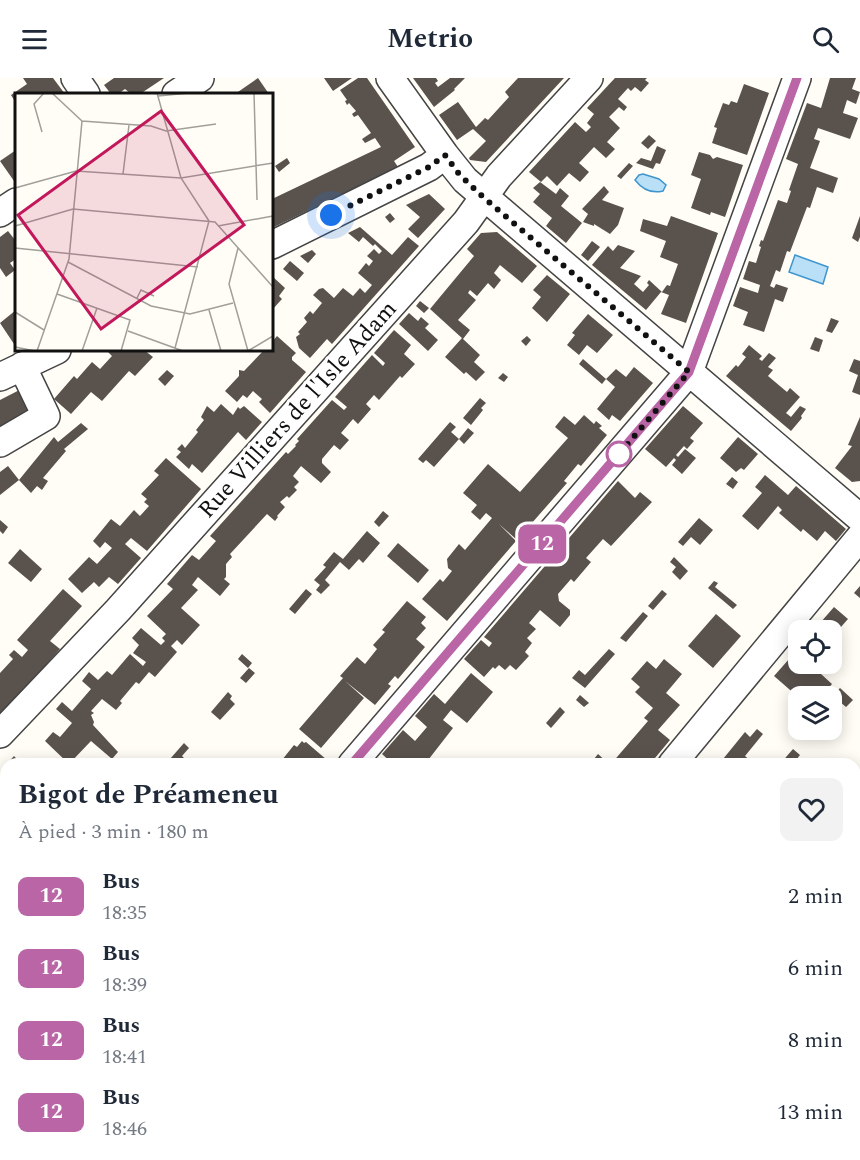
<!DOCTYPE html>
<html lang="fr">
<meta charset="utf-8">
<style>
:root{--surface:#fff;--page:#f2f2f3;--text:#1f2937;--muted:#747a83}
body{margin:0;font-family:Spectral,serif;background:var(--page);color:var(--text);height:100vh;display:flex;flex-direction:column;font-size:22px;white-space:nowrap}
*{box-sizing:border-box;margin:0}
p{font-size:20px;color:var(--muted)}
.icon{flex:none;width:33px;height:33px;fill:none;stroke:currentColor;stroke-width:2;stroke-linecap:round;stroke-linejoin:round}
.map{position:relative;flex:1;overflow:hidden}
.side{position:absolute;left:0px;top:680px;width:861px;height:404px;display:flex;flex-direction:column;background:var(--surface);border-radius:18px 18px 0 0;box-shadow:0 3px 15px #0003}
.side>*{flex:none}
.badge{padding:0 12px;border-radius:9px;font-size:21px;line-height:39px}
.buttons{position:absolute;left:788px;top:542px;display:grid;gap:12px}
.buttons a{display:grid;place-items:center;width:54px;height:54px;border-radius:12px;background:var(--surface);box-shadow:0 3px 15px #0003;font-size:30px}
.you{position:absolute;width:30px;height:30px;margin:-15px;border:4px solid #fff;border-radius:50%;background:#1a73e8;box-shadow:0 0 0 9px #1a73e833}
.map>.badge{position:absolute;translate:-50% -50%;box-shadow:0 0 0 3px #fff}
.round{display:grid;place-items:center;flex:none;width:63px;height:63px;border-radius:12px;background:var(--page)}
.headline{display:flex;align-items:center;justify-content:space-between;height:102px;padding:0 18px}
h1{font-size:28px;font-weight:700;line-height:45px}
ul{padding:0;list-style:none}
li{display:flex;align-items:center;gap:18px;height:72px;padding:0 18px}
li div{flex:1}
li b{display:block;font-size:22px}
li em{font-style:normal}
li .badge{min-width:66px;font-weight:700;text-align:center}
header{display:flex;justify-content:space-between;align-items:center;height:78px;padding:0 18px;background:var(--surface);font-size:27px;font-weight:700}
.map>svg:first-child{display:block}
.water{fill:#b9e0f7;stroke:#3f96cf;stroke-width:1.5}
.building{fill:#5a524d}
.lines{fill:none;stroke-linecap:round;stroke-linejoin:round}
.minor-casing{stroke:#444;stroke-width:30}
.minor{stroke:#fff;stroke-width:27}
.line-casing{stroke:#fff;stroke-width:14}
.line{stroke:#ba65a5;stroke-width:9}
.walk{stroke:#111;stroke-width:6;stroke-dasharray:0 10.8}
.stop-dot{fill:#fff;stroke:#ba65a5;stroke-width:3}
.labels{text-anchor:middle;stroke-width:6;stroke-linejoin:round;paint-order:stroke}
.street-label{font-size:24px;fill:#111;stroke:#fff}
.inset-road{fill:none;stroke:#a09f9a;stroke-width:1.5}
.view{fill:#c2185b;fill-opacity:0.15;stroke:#c2185b;stroke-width:3}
.inset-edge{fill:none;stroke:#111;stroke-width:3}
</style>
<header><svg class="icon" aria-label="menu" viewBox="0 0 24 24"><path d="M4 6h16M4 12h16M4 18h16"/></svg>Metrio<svg class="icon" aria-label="search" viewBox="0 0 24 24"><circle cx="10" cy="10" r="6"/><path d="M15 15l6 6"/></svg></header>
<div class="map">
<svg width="860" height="1082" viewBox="0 0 860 1082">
<rect width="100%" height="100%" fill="#fffdf5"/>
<!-- water -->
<path class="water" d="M643 96 659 101 666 107 663 113C651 116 642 111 635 102L639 97Z
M795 177 828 189 823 206 789 194Z"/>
<!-- building -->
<path class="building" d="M23 0H53L65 16H16V25L11 17 27 6Z
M114 0H164L140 16H131L125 11 118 16H111L104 7Z
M258 0 269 16H235Z
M324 0H352L333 13Z
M358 0H367L415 69 394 83 398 89 272 150V121L381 69 375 60 365 65 362 61 371 55 358 37 354 39 352 36 356 33 349 25 347 27 345 23 347 22 340 12Z
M413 0H436L438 3 435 5 438 9 450 0H465L454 11 455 12 434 29Z
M518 0H564L486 84 470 82 469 80 486 63 473 51 457 62 439 37 458 24 476 49 485 40 488 42 509 19 505 14Z
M615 0H647L645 2 649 5 641 14 635 9 631 13 628 10 618 21 627 29 624 33 619 29 609 39 620 50 607 64 615 71 606 80 594 69 579 85 589 94 580 104 569 95 557 108 547 98 541 104 529 94 575 44 586 54 591 49 587 45 594 36 587 30Z
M830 0H856L852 11 860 14 856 26 847 22 843 35 858 40 850 61 818 50 814 61 820 63 810 90 838 100 833 115 817 109 810 130 807 129 790 174 787 173 780 194 776 192 770 208 774 210 776 206 788 210 783 224 775 221 764 254 743 247 748 234 733 228 740 209 758 215 760 207 743 201 749 183 756 185 761 169 759 168 761 162 763 163 778 122 787 125 791 113 789 112 798 86 786 81 807 25 821 30Z
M744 6 769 15 747 77 712 65 717 50 714 49 723 25 729 27 731 23 737 25Z
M649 57 656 63 648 71 641 65Z
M657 68 666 72 660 86 656 85 653 91 636 85 641 80 651 83Z
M16 72V102L14 103 0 83Z
M699 74 710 77 713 81 717 79 743 87 725 139 711 134 710 137 691 130 701 101 691 97Z
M287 80 290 85 279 94 275 88Z
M629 85 633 88 621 101 617 98Z
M540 104 556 116 560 110 569 118 561 128 582 145 566 165 546 148 552 140 533 124 540 116 533 110Z
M604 108 609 114 602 122 624 130 618 147 610 156 594 146V148L583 144 588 136 582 131Z
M429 116 445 131 418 160 408 151 420 139 406 127Z
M390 135 395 141 390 145 385 139Z
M671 138 718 155 686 245 661 236 669 217 661 214 646 232 592 187 608 168 613 173 618 167 635 173 620 190 641 198 634 206 643 214 649 207 647 205 649 202 662 214 667 207 670 208 678 186 660 179 666 163 640 153 643 141 667 148Z
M860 138V159L858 164 852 160Z
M360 149 392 177 408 159 419 168 332 266 327 261 310 280 299 270 296 259 300 256 298 254 307 244 304 240 310 233 313 236 322 225 313 217 319 211 323 210 334 220 343 210 353 218 360 210 365 215 372 207 358 195 366 185 369 188 373 183 367 178 374 171 379 176 382 173 375 166 373 168 363 159 359 164 348 155Z
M8 153 15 162 16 161V181L10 185 15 192 6 199 0 190V159Z
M497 154 537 188 522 205 500 187 494 195 501 202 494 211 488 205 477 218 470 212 468 215 476 222 458 242 470 252 463 261 430 231 474 178 467 171 481 155Z
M592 163 600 169 588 183 581 177Z
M312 172 316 176 308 185 300 178Z
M290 183 304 195 297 203 283 191Z
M547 197 570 216 547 244 532 230 541 219 533 212Z
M272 198 285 210 279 218 282 221 272 232Z
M420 223 429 230 424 235 416 228Z
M16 232V269L0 245Z
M409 235 418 243 421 239 429 246 425 250 438 262 428 273 399 246Z
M588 236 613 257 597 275 587 267 579 277 567 267 575 257 572 255Z
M831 240 839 243 832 255 826 253Z
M394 252 411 267 404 276 415 286 402 300 400 298 379 322 374 317 366 326 371 331 358 346 353 341 341 355 349 362 340 372 334 367 322 381V385L331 394 321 405 301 388 293 398 299 404 294 409 297 412 289 420 287 418 280 424 285 429 277 438 278 439 275 443 267 436 230 476 232 479 226 486V499L224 501 230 506 220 518 198 499 192 507 198 512 181 530 200 547 182 567 177 562 171 568 177 574 155 599 149 594 139 606 136 604 120 623 122 625 116 632 102 621 91 633 94 635 91 637 94 644 93 647 118 674 112 681 91 663 69 686 45 663 53 654 60 659 72 645 56 631 62 624 72 633 91 611 82 603 89 594 98 602 107 593 112 597 130 576 143 588 146 584 133 575 139 567 132 560 141 550 161 567 165 563 162 560 166 556 147 538 173 511 167 506 192 477 199 482 216 463 210 458 286 374 288 376 296 368 295 367 299 363 297 361 332 322 344 332 347 329 335 319 372 277 383 288 385 285 374 275Z
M277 258 296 275 292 279V282L306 294 270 335 259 324 262 321 253 313 247 320 243 317 237 324 225 313 239 298V292L244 293 264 272H272V264Z
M527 258 531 262 526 268 521 263Z
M815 259 823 262 819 274 810 271Z
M462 260 480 277 474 284 485 294 476 303 466 294 464 296 445 279Z
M749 267 762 278 759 281 762 283 769 275 776 280 768 289 773 292 768 298 787 314 790 310 800 319 786 335 791 339 800 328 806 331 801 338 802 340 791 353 726 298 736 287 738 289 746 279 742 276Z
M106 272H144L153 279 135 298 129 293 102 323 91 314 71 336 54 321 74 298 77 301 92 284 100 291 112 278Z
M583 281 606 301 602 306 579 286Z
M854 281 860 283V317L852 314 858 297 849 293Z
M634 289 653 305 620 343 612 337 609 342 597 331 615 309 606 301 616 291 626 299Z
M167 292 174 298 165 308 158 301Z
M503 295 508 299 504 304 498 300Z
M35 304 47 327 0 351V322Z
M480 320 486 325 481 330 483 332 471 347 463 340Z
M221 326 233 337 238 329 240 331 244 328 262 344 246 362 238 354 202 395 192 386 189 391 176 379 181 374 177 371 182 366 185 370 198 354 196 352 204 342 201 339 207 328 214 334Z
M683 328 703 345 690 360 694 363 687 371 684 368 676 377 678 379 685 371 696 380 682 396 672 387 676 382 674 380 666 389 645 371Z
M584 337 594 346 596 343 602 348 599 350 607 357 581 388 578 386 564 403 567 405 517 462 499 446 516 463 447 543 422 521 440 501 443 504 452 493 448 490 447 481 459 466 465 472 492 440 486 435 480 442 471 434 477 427 463 415 488 386 520 414 568 360 555 349 564 338 575 347Z
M860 339V403L852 404 835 390 852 368 848 367Z
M450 344 456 349 451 354 459 361 434 389 426 382 423 385 418 381Z
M81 345 88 351 64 371 66 373 43 400 48 403 42 412 37 408 31 415 19 402 54 359 58 364Z
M468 350 474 355 464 366 459 361Z
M738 359 758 376 744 392 741 390 736 394 720 380Z
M166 380 201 411 147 473 131 460 125 466 141 480 118 506 109 499 99 509 94 504 82 515 68 501 89 479 97 486 112 470 105 464 100 470 93 463 111 441 120 448 134 432 140 438 149 428 144 424 147 421 141 416 159 397 154 393Z
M8 388 19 402 0 417V394Z
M765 397 788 417 796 408 846 451 836 463 825 453 817 463 803 451 801 454 779 435 782 432 778 428 758 452 742 438 762 415 755 409Z
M732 399 738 404 733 411 726 406Z
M618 403 635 420 640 414 652 424 611 468 603 461 586 480 591 484 574 504 571 501 558 516 559 523 570 532V537L560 549 540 532 529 545 536 551 527 560 532 565 525 574 529 578 516 592 510 587 505 592 499 587 495 591 493 589 484 599 464 581 481 562 489 569 492 565 484 559Z
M383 433 389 438 379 449 374 444Z
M699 440 713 452 700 467 691 459 683 468 678 464Z
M0 442 8 449 3 456 0 453Z
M367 453 380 465 363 485 359 481 349 492 340 484 325 502 330 507 321 516 316 512 320 507 314 502 326 489 323 487 334 474 343 481Z
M398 465 429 492 418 505 387 478Z
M20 471 42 491 31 504 8 485Z
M674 479 688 493 680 502 672 494 676 489 670 484Z
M714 503 718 505 715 509 737 527 733 531 708 510Z
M860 508V520L854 515Z
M63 511 82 528 50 563 60 571 0 639V595L13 581 9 577 14 572 22 579 28 572 17 562Z
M306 511 312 516 295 536 289 531Z
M662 512 667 516 653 532 648 528Z
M407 523 426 539 421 545 426 550 416 561 425 569 398 601 395 598 388 606 391 608 375 627 345 603 364 620 321 670 299 651 343 600 340 598 357 579 365 586 377 571 373 567 385 554 382 552Z
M834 529 848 541 833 558 831 552H814Z
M643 534 648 538 626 564 620 560Z
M716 536 741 558 713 590 688 568Z
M609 571 615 576 585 610 572 600 579 592 585 597Z
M798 571V585H822L827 589 821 596 832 606 827 612 823 609 816 616 805 609 797 618 774 598Z
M242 576 252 585 248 590 238 581Z
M664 581 682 596 666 615 680 627 658 652 670 662 650 686H611L648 643 644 640 653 630 635 614 640 609 631 601 647 583 656 591Z
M249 590 255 595 246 605 240 600Z
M471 595 493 614 467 645 451 632 443 642 453 650 425 686H393L382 676 403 652 415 663 427 649 415 638 434 616 445 626Z
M840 610 853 622 846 629 833 618Z
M228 614 232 618 230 621 235 626 220 642 211 634Z
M580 617 589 625 584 629 576 622Z
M560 629 565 634 551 650 546 645Z
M757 651 763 656 745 678 754 686H719L745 654 750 659Z
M302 663 304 665 306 664 327 682 324 686H286L282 682 294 667 297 669Z
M184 665 189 670 182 678 184 680 179 686H176L170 681Z
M793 671 800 677 793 686H780Z
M598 676 609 686H590Z
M14 678 21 686H7Z
M855 745 860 753V813L855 809Z
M0 807 6 814V825L0 820Z
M860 860V900L855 905V866Z
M0 914 6 922V941H0Z
M860 957V978L855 974V963Z
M0 978H6V993H0Z
M860 1041V1060L855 1058Z
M0 1058 6 1062V1077H11L8 1082H0Z
M83 1077H103L101 1082H80Z
M342 1077H375L373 1082H347L348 1080Z
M416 1077H462L472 1082H454L448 1079 447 1082H414Z
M660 1077H671L676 1080 677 1077H693L691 1082H658Z
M736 1077 743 1078 781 1077 779 1082H734Z"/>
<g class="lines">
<!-- minor casing -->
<g class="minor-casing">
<path id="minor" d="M75 0 86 16
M390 0 445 77 465 102 860 440
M176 16 200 0
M0 135 16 124
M272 167 429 89 445 77
M0 299 57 272
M0 365 46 338 22 288
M0 656 118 532 466 144 499 98 589 0
M352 686 689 294 797 0
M672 686 860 459
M0 751 6 759
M855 826 860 831
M855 933 860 926
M0 961H6
M845 1077 856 1082
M33 1082 36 1077
M389 1082 392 1077
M713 1082 715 1077"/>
</g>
<!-- minor -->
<use href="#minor" class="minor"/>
</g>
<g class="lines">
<!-- line casing -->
<g class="line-casing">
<path id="line" d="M352 686 689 294 797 0"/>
</g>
<!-- line -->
<use href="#line" class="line"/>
<!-- walk -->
<path class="walk" d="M331 137 429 89 445 77 459 96 483 119 689 294 619 376"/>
</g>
<!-- markers -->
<circle class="stop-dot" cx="619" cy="376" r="12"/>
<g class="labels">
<!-- street labels -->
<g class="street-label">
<text transform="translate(297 331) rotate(-48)" y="8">Rue Villiers de l'Isle Adam</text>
</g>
</g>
<!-- overview -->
<g transform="translate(15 15)">
<rect width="258" height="258" fill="#fffdf5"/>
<path class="inset-road" d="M37 0 67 28 136 33 151 38 201 31M142 0 166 85 194 128 160 255M239 0 242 107M143 3 174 0M27 39 19 11 29 0M108 81 114 32M0 95 61 78 166 85 258 70M0 133 58 116 200 129 258 194M203 133 258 123M0 155 183 174M223 155 214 191 233 258M53 169 136 213 175 221 218 210M42 201 115 227 106 258M122 205 126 197 139 203M194 217 206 258M0 219 29 237M113 238 168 258M0 254 20 258M22 258 54 166 67 28M67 258 82 215M233 258 258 243"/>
<path class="view" d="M146 18 229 132 86 236 3 122Z"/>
<rect width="258" height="258" class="inset-edge"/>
</g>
</svg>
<div class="buttons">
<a><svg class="icon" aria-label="locate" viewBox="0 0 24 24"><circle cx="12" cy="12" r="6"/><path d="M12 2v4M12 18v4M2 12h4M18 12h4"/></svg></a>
<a><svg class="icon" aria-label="layers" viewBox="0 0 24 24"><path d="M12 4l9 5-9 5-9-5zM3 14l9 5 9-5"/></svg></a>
</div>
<div class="you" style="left:331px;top:137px"></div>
<b class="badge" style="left:542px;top:466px;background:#ba65a5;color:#fff">12</b>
<section class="side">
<div class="headline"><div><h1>Bigot de Préameneu</h1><p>À pied · 3 min · 180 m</p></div><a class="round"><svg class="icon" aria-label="heart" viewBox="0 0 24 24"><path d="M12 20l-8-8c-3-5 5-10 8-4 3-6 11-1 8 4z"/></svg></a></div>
<ul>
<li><span class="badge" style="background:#ba65a5;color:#fff">12</span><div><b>Bus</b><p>18:35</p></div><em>2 min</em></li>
<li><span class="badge" style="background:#ba65a5;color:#fff">12</span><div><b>Bus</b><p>18:39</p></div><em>6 min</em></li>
<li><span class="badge" style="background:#ba65a5;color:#fff">12</span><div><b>Bus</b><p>18:41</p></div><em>8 min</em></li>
<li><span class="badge" style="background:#ba65a5;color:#fff">12</span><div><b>Bus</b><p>18:46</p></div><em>13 min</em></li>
</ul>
</section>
</div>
